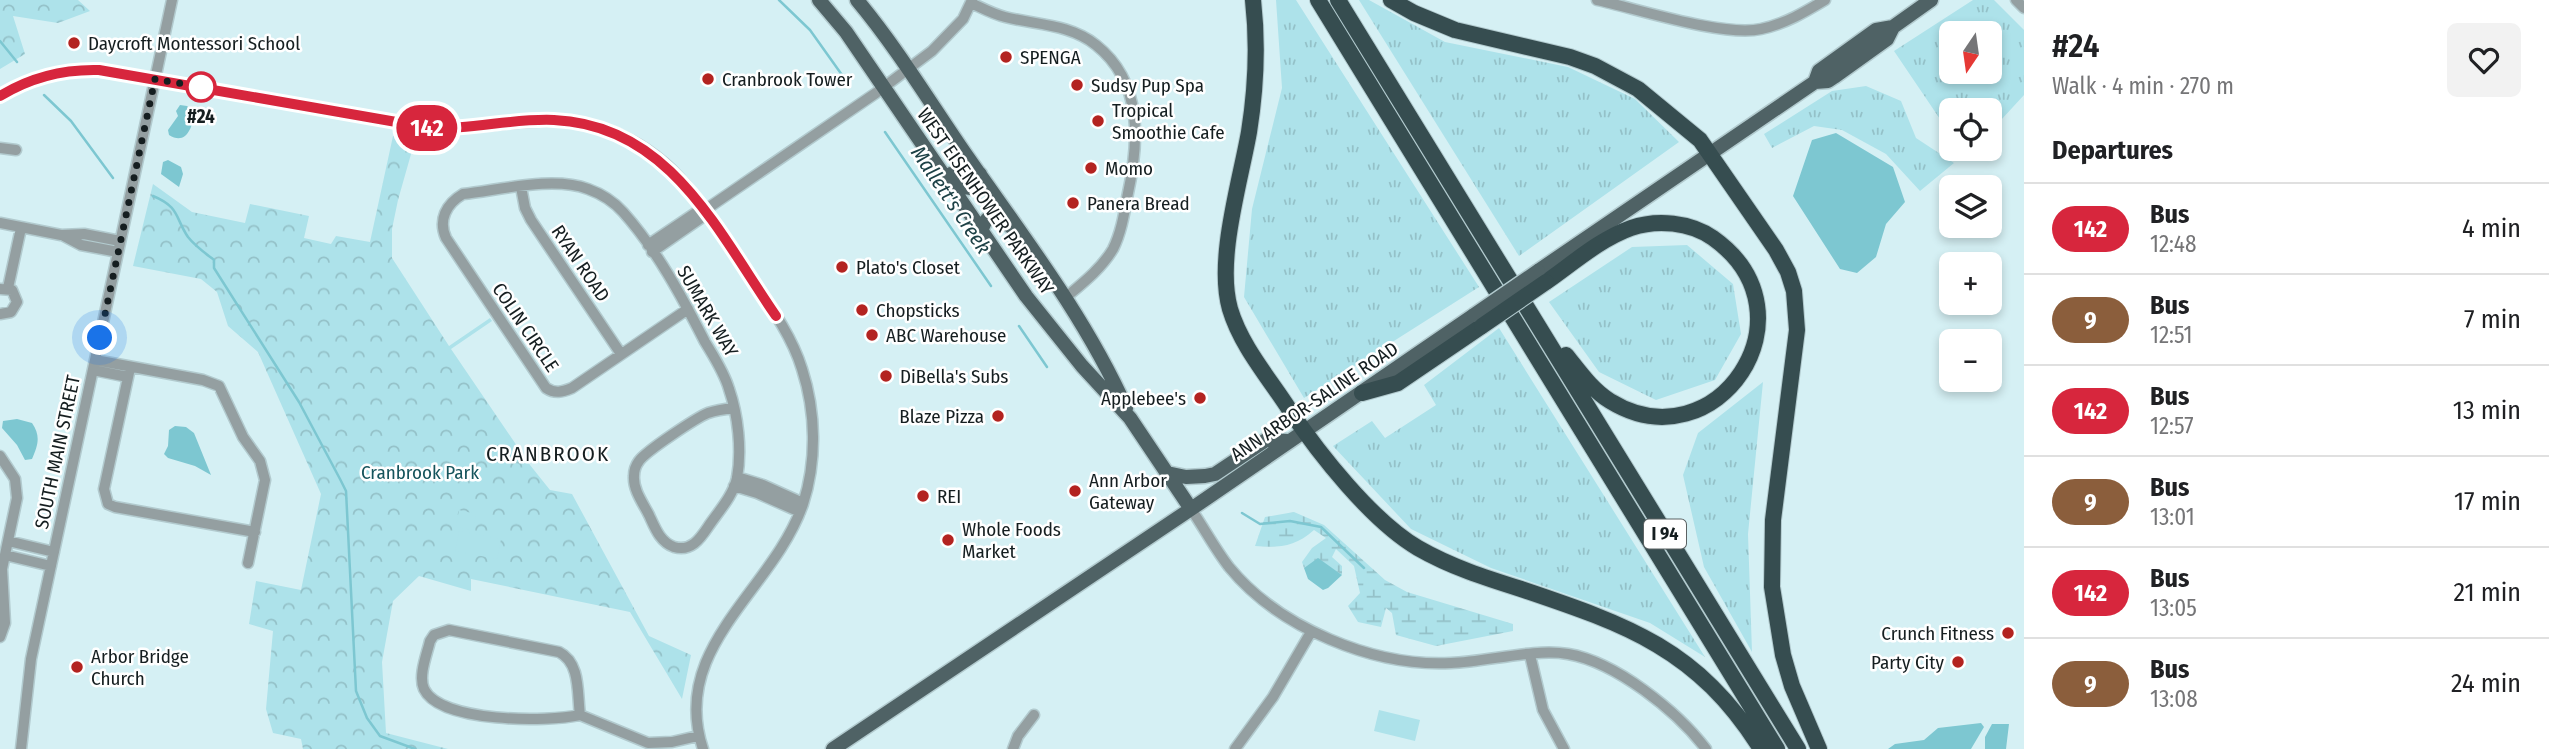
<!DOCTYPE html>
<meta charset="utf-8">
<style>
:root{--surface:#fff;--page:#f2f2f2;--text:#202124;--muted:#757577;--line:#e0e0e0}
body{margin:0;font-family:"Fira Sans Condensed",sans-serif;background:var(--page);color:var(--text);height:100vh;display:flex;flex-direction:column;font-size:26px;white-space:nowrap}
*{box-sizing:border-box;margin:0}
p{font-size:23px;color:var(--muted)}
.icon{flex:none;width:38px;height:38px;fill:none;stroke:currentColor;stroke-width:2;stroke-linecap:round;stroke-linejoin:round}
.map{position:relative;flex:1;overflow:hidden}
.drawer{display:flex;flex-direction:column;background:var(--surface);width:525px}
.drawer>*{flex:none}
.badge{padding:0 14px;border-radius:23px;font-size:24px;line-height:46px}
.needle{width:46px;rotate:193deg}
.fabs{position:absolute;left:1939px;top:21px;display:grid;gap:14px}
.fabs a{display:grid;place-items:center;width:63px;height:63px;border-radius:10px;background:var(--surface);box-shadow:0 4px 10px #0003;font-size:35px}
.you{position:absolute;width:35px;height:35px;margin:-18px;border:5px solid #fff;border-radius:50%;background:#1a73e8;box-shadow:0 0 0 10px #1a73e833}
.map>.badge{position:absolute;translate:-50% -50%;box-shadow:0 0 0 4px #fff}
h2{padding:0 28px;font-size:26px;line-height:63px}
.round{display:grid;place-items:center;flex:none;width:74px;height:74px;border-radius:10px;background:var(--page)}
.headline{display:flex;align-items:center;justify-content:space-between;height:119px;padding:0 28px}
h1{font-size:33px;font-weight:600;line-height:52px}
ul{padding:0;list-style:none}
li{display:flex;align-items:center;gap:21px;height:91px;padding:0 28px;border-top:2px solid var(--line)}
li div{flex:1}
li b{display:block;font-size:26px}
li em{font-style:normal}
li .badge{min-width:77px;font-weight:700;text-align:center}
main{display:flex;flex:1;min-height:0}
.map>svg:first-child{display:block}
.grass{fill:url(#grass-tufts);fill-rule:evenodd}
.forest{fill:url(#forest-crowns)}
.wetland{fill:url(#wetland-marsh)}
.pitch{fill:#ade2ea}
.water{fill:#7dc7d1}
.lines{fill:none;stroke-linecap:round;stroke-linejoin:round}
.stream{stroke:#7dc7d1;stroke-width:2.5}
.minor-casing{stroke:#b2cace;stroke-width:13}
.major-casing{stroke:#b2cace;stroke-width:17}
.highway-casing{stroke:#b2cace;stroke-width:18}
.minor{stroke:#949fa1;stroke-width:10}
.major{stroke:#4f6265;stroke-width:14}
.highway{stroke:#364d50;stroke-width:16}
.major-bridge-casing{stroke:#b2cace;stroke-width:17;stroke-linecap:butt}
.highway-bridge-casing{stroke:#b2cace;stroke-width:18;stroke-linecap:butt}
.major-bridge{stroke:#4f6265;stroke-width:14}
.highway-bridge{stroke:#364d50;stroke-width:16}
.line-casing{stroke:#fff;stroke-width:16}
.line{stroke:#d7263d;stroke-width:10}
.walk{stroke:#151e20;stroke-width:7;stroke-dasharray:0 12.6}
.poi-dot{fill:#b32320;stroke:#fff;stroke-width:2.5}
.stop-dot{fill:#fff;stroke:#d7263d;stroke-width:3.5}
.labels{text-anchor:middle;stroke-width:5;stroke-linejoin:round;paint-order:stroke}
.shield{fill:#fff;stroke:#5b6263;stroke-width:2}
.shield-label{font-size:18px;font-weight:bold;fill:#151e20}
.poi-label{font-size:19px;fill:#151e20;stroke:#fff;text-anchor:start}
.stop-label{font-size:19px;font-weight:bold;fill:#151e20;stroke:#fff}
.street-label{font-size:19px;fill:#151e20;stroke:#fff}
.park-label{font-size:19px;fill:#15545c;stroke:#fff}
.water-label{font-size:21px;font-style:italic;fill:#1d4146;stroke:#fff}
.neighbourhood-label{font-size:21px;letter-spacing:2px;fill:#151e20;stroke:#fff}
</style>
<main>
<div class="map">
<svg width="2024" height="749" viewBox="0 0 2024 749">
<defs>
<pattern id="grass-tufts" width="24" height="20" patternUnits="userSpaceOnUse" patternTransform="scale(1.75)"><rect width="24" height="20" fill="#ade2ea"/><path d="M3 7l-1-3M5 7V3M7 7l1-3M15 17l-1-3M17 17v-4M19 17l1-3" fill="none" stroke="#94c1c8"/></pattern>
<pattern id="forest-crowns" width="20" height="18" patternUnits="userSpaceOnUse" patternTransform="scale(1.75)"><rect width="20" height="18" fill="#ade2ea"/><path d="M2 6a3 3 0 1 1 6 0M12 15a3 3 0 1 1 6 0" fill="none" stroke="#94c1c8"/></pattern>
<pattern id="wetland-marsh" width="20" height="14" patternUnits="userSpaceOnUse" patternTransform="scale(1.75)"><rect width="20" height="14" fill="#ade2ea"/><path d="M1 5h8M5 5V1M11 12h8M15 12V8" fill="none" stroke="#94c1c8"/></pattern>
</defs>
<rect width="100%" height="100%" fill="#d5f0f4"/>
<!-- grass -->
<path class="grass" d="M1276 0H1296L1479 287 1304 398 1244 297 1252 209 1282 88Z
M1359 0H1369L1445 42 1568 67 1635 99 1679 142 1519 256Z
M1973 0H1994L2024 30V95L1990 132V110H1951V127L1942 122 1894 51ZM1951 33H1990V72H1951Z
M1866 86 1901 101 1916 138 1954 163 1920 191 1886 154 1842 130 1814 126 1772 148 1764 134 1832 91Z
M1687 245 1733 284 1741 334 1715 380 1656 400 1599 372 1549 302 1632 247Z
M1499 328 1705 657 1650 623 1491 568 1411 529 1333 446 1372 421 1385 438 1436 405 1424 385Z
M1763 382 1748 534 1752 652 1704 567 1683 475 1698 433Z"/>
<!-- forest -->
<path class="forest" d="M0 0H78L90 11 58 23 13 16 25 54 0 69Z
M393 136 415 140 398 200 392 229V258L449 346 490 318 492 321 451 349 530 465 550 490 572 494 649 636 691 655 682 699 630 612 471 579V591L419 576 393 601 382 662 386 733 448 749H303L301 739 273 733 266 709 273 631 249 624 256 581 301 590 321 494 258 352 228 326 217 292 201 279 133 266 153 184 192 212 245 223 250 204 309 216 304 238 331 244 336 236 370 242Z"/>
<!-- wetland -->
<path class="wetland" d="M1294 512 1324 525 1385 580 1407 592 1513 624V631L1436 646 1396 635 1392 613 1386 608 1381 627 1358 622 1348 606 1360 593 1354 566 1336 549 1332 557 1342 566V575L1318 559 1304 568 1302 562 1312 548 1326 538 1314 530C1295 547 1279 548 1255 546L1265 517Z"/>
<!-- pitch -->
<path class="pitch" d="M459 510 476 514 473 530 456 527Z
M459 531 501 539 497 559 455 551Z
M1379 710 1420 720 1415 741 1374 731Z"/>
<!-- water -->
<path class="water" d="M180 105 187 106 194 113C193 127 186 146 169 135L168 130 178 116 176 111Z
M1836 133 1893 167 1905 202 1886 224 1876 257 1857 273 1840 269 1793 196 1812 140Z
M168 160 181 167 183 174 179 187 161 174 163 162Z
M17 419 32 423C41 436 38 445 32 459L25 460 17 445 2 428 3 421Z
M175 426 186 427 194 433 211 475 195 466 168 458 164 454 168 446 169 430Z
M1318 558 1342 575 1328 588 1323 590 1308 579 1304 568Z
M1981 723 1984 727 1971 749H1888L1895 744 1924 740 1938 728Z
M1992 724H2009L2006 749H1985V737Z"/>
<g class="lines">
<!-- stream -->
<path class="stream" d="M779 0 810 30 847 82
M0 41 17 62
M44 95 71 121 113 178
M885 132 991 286
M153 196C180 207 175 218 188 237 195 246 205 253 214 260V268L299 402 340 479 346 491 356 691 367 718 380 736 415 749
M1019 326 1047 367
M1242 513 1260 524 1290 521 1321 527 1364 568"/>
<!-- minor casing -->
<g class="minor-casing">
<path id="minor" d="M1597 0C1638 9 1723 37 1761 29 1785 24 1805 12 1825 0
M2016 0 2024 8
M971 3C982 8 993 14 1005 17 1036 25 1070 24 1096 45 1144 83 1139 144 1127 198 1124 215 1121 233 1113 249 1101 269 1083 283 1065 298
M0 96C31 77 63 70 99 70L425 127C486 132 544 110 604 129 629 137 653 152 672 170 699 197 719 232 741 264 763 297 790 330 802 369 816 412 817 461 803 504 773 591 669 647 703 749
M0 148 16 150
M521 187 525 208 531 220 621 354
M705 210 876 93 932 51 963 19 972 0
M0 223 61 235 84 234 120 241
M64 236 81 245 118 252
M648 245 703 208
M652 252 707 214
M8 288 21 228
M0 289 12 290 17 302 11 312 0 314
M688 309 572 388C562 392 555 394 546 388L446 238C438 220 446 204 463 194 500 190 553 176 588 189 602 194 614 202 623 212 657 250 682 297 705 342 714 357 724 372 729 389 738 415 742 450 737 478 733 496 718 512 708 527 700 539 691 552 674 547 660 542 655 528 649 515 643 503 633 490 634 476 634 471 636 465 639 461 646 451 696 418 708 413 717 410 725 409 734 408
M95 360 203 380 219 386 243 437 260 461 265 480 248 563
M130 368 104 489 108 504 115 507 255 532
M93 370 128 377
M0 456 15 479 17 498 2 569 5 623 0 637
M737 477 763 485 803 503
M734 486 757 493 800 512
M1191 509C1204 528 1215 549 1229 567 1279 628 1374 667 1451 663 1487 662 1534 648 1568 654 1616 662 1677 711 1706 749
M8 541 54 552
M5 555 51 566
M449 630 559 652C581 663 577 694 580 715 548 722 440 723 424 689 418 676 427 654 430 641L434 635Z
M1530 655 1543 710 1564 749
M580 715 648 743 672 742 698 736
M21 749 31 659 172 0
M1013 749 1018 736 1034 715
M1235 749 1273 697 1311 632"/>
</g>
<!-- major casing -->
<g class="major-casing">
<path id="major" d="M819 0 846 32 1026 296 1082 366 1130 418 1191 509
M857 0C897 48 929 101 964 152 1021 234 1085 316 1126 408
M1815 82 1819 71 1876 30 1893 27 1931 0
M951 174C958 183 963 191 976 187L980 174
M981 232C987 212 998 210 1011 227
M1538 271 1815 82 1828 81 1834 77 1887 39 1893 27
M1167 473 1186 477 1205 476 1215 474 1266 440 1288 441
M833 749 1191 509 1474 315"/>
</g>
<!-- highway casing -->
<g class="highway-casing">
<path id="highway" d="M1253 0C1258 44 1256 88 1249 132 1240 183 1216 260 1230 309 1241 346 1269 378 1289 409 1319 454 1372 521 1418 548 1451 567 1486 578 1521 589 1628 625 1698 649 1761 749
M1318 0 1777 749
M1338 0 1798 749
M1391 0 1414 13 1455 30 1570 57 1595 66 1638 89 1700 140 1776 250 1788 272 1794 291 1797 330 1773 520 1772 587 1783 655 1792 686 1819 749
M1546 282C1572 264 1600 239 1631 228 1657 219 1690 222 1713 238 1820 314 1716 466 1610 401 1592 390 1579 371 1566 355
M1362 393 1398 383 1482 326"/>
</g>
<!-- minor -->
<use href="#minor" class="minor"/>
<!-- major -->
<use href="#major" class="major"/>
<!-- highway -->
<use href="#highway" class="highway"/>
<!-- major-bridge casing -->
<g class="major-bridge-casing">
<path id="major-bridge" d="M1474 315 1538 271"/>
</g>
<!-- highway-bridge casing -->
<g class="highway-bridge-casing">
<path id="highway-bridge" d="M1482 326 1546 282"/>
</g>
<!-- major-bridge -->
<use href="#major-bridge" class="major-bridge"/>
<!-- highway-bridge -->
<use href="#highway-bridge" class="highway-bridge"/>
</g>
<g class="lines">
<!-- line casing -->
<g class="line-casing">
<path id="line" d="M0 96C31 77 63 69 99 70L425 127C469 131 510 118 554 120 670 125 718 232 776 316"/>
</g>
<!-- line -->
<use href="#line" class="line"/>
<!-- walk -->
<path class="walk" d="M100 338 155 79 201 87"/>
</g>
<!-- markers -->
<g class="poi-dot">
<circle cx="74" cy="43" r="7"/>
<circle cx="1006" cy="57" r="7"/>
<circle cx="708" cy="79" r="7"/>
<circle cx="1077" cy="85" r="7"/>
<circle cx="1098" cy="121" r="7"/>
<circle cx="1091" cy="168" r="7"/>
<circle cx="1073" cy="203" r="7"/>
<circle cx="842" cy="267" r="7"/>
<circle cx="862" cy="310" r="7"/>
<circle cx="872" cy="335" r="7"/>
<circle cx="886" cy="376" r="7"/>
<circle cx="1200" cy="398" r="7"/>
<circle cx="998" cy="416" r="7"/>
<circle cx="1075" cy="491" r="7"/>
<circle cx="923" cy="496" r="7"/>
<circle cx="948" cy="540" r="7"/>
<circle cx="2008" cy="633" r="7"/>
<circle cx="1958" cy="662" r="7"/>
<circle cx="77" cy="667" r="7"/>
</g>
<circle class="stop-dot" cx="201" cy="87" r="14"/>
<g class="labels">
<!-- shield labels -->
<rect class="shield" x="1644" y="519.5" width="42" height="29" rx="5"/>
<g class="shield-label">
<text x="1665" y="540">I 94</text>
</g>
<!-- poi labels -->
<g class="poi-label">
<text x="88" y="50">Daycroft Montessori School</text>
<text x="1020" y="64">SPENGA</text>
<text x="722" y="86">Cranbrook Tower</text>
<text x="1091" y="92">Sudsy Pup Spa</text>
<text x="1112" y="117">Tropical<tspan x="1112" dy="22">Smoothie Cafe</tspan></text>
<text x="1105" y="175">Momo</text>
<text x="1087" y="210">Panera Bread</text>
<text x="856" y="274">Plato's Closet</text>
<text x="876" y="317">Chopsticks</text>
<text x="886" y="342">ABC Warehouse</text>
<text x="900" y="383">DiBella's Subs</text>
<text x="1186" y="405" text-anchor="end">Applebee's</text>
<text x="984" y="423" text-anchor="end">Blaze Pizza</text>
<text x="1089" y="487">Ann Arbor<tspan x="1089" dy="22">Gateway</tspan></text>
<text x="937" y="503">REI</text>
<text x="962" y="536">Whole Foods<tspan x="962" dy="22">Market</tspan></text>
<text x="1994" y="640" text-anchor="end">Crunch Fitness</text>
<text x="91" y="663">Arbor Bridge<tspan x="91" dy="22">Church</tspan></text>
<text x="1944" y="669" text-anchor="end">Party City</text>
</g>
<!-- stop labels -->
<g class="stop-label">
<text x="201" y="123">#24</text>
</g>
<!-- street labels -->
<g class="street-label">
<text transform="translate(986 201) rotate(55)" y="7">WEST EISENHOWER PARKWAY</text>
<text transform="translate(581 263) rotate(56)" y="7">RYAN ROAD</text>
<text transform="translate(708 311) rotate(60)" y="7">SUMARK WAY</text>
<text transform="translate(526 327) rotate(56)" y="7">COLIN CIRCLE</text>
<text transform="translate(1314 401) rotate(-34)" y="7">ANN ARBOR-SALINE ROAD</text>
<text transform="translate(57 452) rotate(-78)" y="7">SOUTH MAIN STREET</text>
</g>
<!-- park labels -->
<g class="park-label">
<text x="420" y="479">Cranbrook Park</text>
</g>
<!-- water labels -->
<g class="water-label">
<text transform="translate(951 200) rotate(56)" y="7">Mallett's Creek</text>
</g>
<!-- neighbourhood labels -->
<g class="neighbourhood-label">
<text x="548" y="461">CRANBROOK</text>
</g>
</g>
</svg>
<div class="fabs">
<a><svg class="needle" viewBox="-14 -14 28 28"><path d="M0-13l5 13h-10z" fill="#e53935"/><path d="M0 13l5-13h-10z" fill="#757577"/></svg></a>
<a><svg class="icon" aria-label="locate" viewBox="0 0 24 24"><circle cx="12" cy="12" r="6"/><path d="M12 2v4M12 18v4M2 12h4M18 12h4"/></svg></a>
<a><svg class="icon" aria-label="layers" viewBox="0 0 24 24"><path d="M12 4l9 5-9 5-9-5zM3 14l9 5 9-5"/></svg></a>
<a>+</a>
<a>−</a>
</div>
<div class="you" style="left:100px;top:338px"></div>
<b class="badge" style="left:427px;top:128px;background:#d7263d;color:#fff">142</b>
</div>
<section class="drawer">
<div class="headline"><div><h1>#24</h1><p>Walk · 4 min · 270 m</p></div><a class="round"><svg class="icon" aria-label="heart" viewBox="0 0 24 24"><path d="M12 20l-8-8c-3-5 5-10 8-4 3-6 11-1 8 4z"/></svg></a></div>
<h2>Departures</h2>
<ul>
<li><span class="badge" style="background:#d7263d;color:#fff">142</span><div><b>Bus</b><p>12:48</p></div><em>4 min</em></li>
<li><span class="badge" style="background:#8b5e3c;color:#fff">9</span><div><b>Bus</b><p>12:51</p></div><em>7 min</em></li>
<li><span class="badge" style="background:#d7263d;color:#fff">142</span><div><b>Bus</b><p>12:57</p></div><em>13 min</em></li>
<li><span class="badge" style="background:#8b5e3c;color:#fff">9</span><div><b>Bus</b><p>13:01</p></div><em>17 min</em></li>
<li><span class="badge" style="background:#d7263d;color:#fff">142</span><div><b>Bus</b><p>13:05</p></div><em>21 min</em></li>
<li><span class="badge" style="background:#8b5e3c;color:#fff">9</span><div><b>Bus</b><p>13:08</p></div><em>24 min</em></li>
</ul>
</section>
</main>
